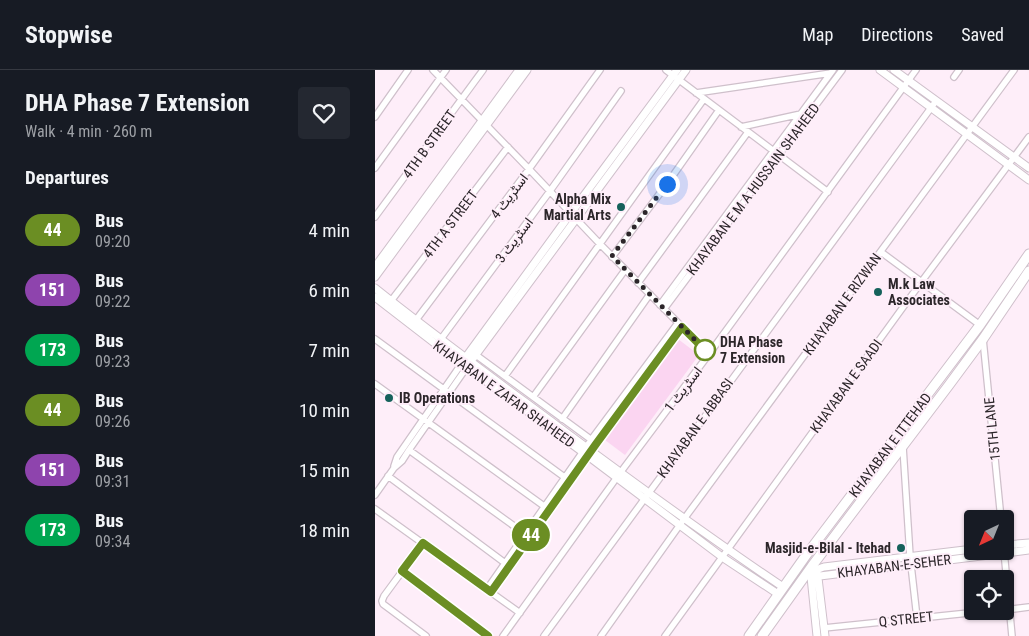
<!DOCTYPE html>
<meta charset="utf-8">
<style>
:root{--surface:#171b24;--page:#242831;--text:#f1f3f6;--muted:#9ea1a6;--line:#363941}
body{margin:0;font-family:"Roboto Condensed",Vazirmatn,sans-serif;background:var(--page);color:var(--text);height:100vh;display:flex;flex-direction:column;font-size:19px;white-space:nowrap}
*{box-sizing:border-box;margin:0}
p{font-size:16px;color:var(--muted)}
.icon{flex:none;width:28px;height:28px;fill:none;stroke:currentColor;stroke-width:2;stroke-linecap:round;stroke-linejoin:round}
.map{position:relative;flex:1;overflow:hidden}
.drawer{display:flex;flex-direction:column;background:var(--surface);width:375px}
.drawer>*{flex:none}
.badge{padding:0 10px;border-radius:16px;font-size:18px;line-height:32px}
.needle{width:32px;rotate:223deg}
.tools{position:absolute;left:589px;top:440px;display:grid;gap:10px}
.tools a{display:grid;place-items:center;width:50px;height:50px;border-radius:5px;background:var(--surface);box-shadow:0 1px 4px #0004;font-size:25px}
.you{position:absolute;width:25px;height:25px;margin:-12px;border:4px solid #fff;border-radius:50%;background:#1a73e8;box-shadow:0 0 0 8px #1a73e833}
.map>.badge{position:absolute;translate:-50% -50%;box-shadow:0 0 0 2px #fff}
h2{padding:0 25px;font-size:19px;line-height:45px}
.round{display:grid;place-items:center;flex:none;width:52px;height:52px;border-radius:5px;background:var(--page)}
.overview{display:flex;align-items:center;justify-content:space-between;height:85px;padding:0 25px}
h1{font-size:24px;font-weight:700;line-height:38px}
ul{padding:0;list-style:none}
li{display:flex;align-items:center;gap:15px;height:60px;padding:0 25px}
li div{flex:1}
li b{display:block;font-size:19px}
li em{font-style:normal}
li .badge{min-width:55px;font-weight:700;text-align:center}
header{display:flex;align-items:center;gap:30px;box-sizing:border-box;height:70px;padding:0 25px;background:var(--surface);border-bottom:1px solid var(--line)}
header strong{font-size:24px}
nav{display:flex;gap:28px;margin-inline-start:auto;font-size:18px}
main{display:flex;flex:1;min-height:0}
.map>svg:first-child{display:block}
.green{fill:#fbd5f1}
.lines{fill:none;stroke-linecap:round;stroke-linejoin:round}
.minor-casing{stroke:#cfc0cb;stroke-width:8}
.tertiary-casing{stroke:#cfc0cb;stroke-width:9}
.primary-casing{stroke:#cfc0cb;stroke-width:11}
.minor{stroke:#fff;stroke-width:5.5}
.tertiary{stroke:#fff;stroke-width:7}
.primary{stroke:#fff;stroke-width:9}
.line-casing{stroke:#fff;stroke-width:11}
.line{stroke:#6b8e23;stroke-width:8}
.walk{stroke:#2c262a;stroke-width:5;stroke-dasharray:0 9}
.poi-dot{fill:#15625b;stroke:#feeef9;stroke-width:2}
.stop-dot{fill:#fff;stroke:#6b8e23;stroke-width:2.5}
.labels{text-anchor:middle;stroke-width:4;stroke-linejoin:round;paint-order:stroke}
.street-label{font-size:14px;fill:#2c262a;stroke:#feeef9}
.poi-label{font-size:14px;font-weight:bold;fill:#2c262a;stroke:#feeef9;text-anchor:end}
.stop-label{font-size:14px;font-weight:bold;fill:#2c262a;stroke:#feeef9;text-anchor:start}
</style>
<header>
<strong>Stopwise</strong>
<nav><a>Map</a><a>Directions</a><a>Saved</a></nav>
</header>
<main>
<section class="drawer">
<div class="overview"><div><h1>DHA Phase 7 Extension</h1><p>Walk · 4 min · 260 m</p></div><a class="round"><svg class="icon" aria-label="heart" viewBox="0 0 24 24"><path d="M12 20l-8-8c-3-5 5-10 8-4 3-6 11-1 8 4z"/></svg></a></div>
<h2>Departures</h2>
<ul>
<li><span class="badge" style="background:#6b8e23;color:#fff">44</span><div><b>Bus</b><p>09:20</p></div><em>4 min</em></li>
<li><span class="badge" style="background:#8e44ad;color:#fff">151</span><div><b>Bus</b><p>09:22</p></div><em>6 min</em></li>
<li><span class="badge" style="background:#00a651;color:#fff">173</span><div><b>Bus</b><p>09:23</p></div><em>7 min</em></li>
<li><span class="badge" style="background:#6b8e23;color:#fff">44</span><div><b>Bus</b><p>09:26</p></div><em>10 min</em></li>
<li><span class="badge" style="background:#8e44ad;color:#fff">151</span><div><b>Bus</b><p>09:31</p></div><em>15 min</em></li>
<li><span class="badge" style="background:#00a651;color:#fff">173</span><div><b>Bus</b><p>09:34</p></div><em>18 min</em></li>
</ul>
</section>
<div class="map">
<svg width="654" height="566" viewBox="0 0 654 566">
<rect width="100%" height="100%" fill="#feeef9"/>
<!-- green -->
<path class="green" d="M303 269 324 285 250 385 230 370Z"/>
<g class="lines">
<!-- minor casing -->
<g class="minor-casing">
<path id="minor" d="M58 0 154 99 224 173 334 284
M291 0 453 122
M579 7 584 0
M321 23 456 3
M0 47 33 0
M366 57 426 44
M0 98 71 0
M0 147 108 0
M506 182 605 255
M237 187 292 114 344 40
M263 213 373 62
M16 231 133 77
M285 235 458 0
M289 239 467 0
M41 250 154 99 225 0
M0 269 192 409
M66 269 175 121 246 21
M608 269 626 449
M101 285 218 371
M130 306 329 29
M0 314 173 439
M158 327 250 200
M187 349 275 224
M528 377 535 486 542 548
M34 380 150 464
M19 396 22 387 87 293
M13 406 130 493
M0 425 19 398 27 391 34 380 92 297
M0 439 145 543
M48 473 9 526 7 531 8 534 51 566
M629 481 637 566
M27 501 113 566
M112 519 216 370 303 253
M116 522 221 374 307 257
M630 540 654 537
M449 558 613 541
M128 566 245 403 334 284 541 0
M169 566 561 31
M226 566 309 449 639 0
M290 566 547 211 654 67"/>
</g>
<!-- tertiary casing -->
<g class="tertiary-casing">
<path id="tertiary" d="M505 0 654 110
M519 0 654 98
M0 197 144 0
M0 207 152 0
M0 218C60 266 122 311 184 357 258 412 332 466 408 517
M0 227 62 275 213 386 347 487 403 524
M88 291 196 143 302 0
M94 294 311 0
M630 475 654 473
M445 506 654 480
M445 506 443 508 450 566
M442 566 436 507C439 500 443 499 449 497L598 479"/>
</g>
<!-- primary casing -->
<g class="primary-casing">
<path id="primary" d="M374 566 432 484 605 255 654 184
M387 566 437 496 574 315 608 269 654 201"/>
</g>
<!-- minor -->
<use href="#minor" class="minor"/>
<!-- tertiary -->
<use href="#tertiary" class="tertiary"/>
<!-- primary -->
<use href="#primary" class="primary"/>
</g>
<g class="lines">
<!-- line casing -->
<g class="line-casing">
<path id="line" d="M113 566 27 501 48 473 116 522 221 374 307 257 334 284"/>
</g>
<!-- line -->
<use href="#line" class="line"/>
<!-- walk -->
<path class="walk" d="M292 114 237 186 334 284 330 280"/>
</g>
<!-- markers -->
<g class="poi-dot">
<circle cx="246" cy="137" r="5"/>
<circle cx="503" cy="222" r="5"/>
<circle cx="14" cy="328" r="5"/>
<circle cx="526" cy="478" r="5"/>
</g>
<circle class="stop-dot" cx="330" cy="280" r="10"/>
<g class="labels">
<!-- street labels -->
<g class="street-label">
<text transform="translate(54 74) rotate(-54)" y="5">4TH B STREET</text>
<text transform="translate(378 119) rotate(-53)" y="5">KHAYABAN E M A HUSSAIN SHAHEED</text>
<text transform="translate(134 126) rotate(-53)" y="5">اسٹریٹ 4</text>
<text transform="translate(75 154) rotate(-53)" y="5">4TH A STREET</text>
<text transform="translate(139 170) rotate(-53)" y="5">اسٹریٹ 3</text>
<text transform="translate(467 234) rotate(-54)" y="5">KHAYABAN E RIZWAN</text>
<text transform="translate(471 316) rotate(-54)" y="5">KHAYABAN E SAADI</text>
<text transform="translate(308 319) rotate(-53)" y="5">اسٹریٹ 1</text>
<text transform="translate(129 324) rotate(36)" y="5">KHAYABAN E ZAFAR SHAHEED</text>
<text transform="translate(320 358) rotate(-54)" y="5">KHAYABAN E ABBASI</text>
<text transform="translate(617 359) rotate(-96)" y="5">15TH LANE</text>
<text transform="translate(515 375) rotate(-53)" y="5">KHAYABAN E ITTEHAD</text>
<text transform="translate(519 496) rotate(-7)" y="5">KHAYABAN-E-SEHER</text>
<text transform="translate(531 549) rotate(-6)" y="5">Q STREET</text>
</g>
<!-- poi labels -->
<g class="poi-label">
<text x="236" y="134">Alpha Mix<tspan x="236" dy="16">Martial Arts</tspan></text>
<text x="513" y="219" text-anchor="start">M.k Law<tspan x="513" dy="16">Associates</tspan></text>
<text x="24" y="333" text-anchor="start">IB Operations</text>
<text x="516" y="483">Masjid-e-Bilal - Itehad</text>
</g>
<!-- stop labels -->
<g class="stop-label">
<text x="345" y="277">DHA Phase<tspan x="345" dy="16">7 Extension</tspan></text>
</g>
</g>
</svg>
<div class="tools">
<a><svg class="needle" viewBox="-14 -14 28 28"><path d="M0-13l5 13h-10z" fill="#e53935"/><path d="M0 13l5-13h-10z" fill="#9ea1a6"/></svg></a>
<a><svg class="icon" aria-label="locate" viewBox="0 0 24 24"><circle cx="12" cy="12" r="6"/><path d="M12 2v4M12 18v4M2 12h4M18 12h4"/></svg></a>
</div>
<div class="you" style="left:292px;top:114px"></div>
<b class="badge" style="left:156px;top:465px;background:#6b8e23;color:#fff">44</b>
</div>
</main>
